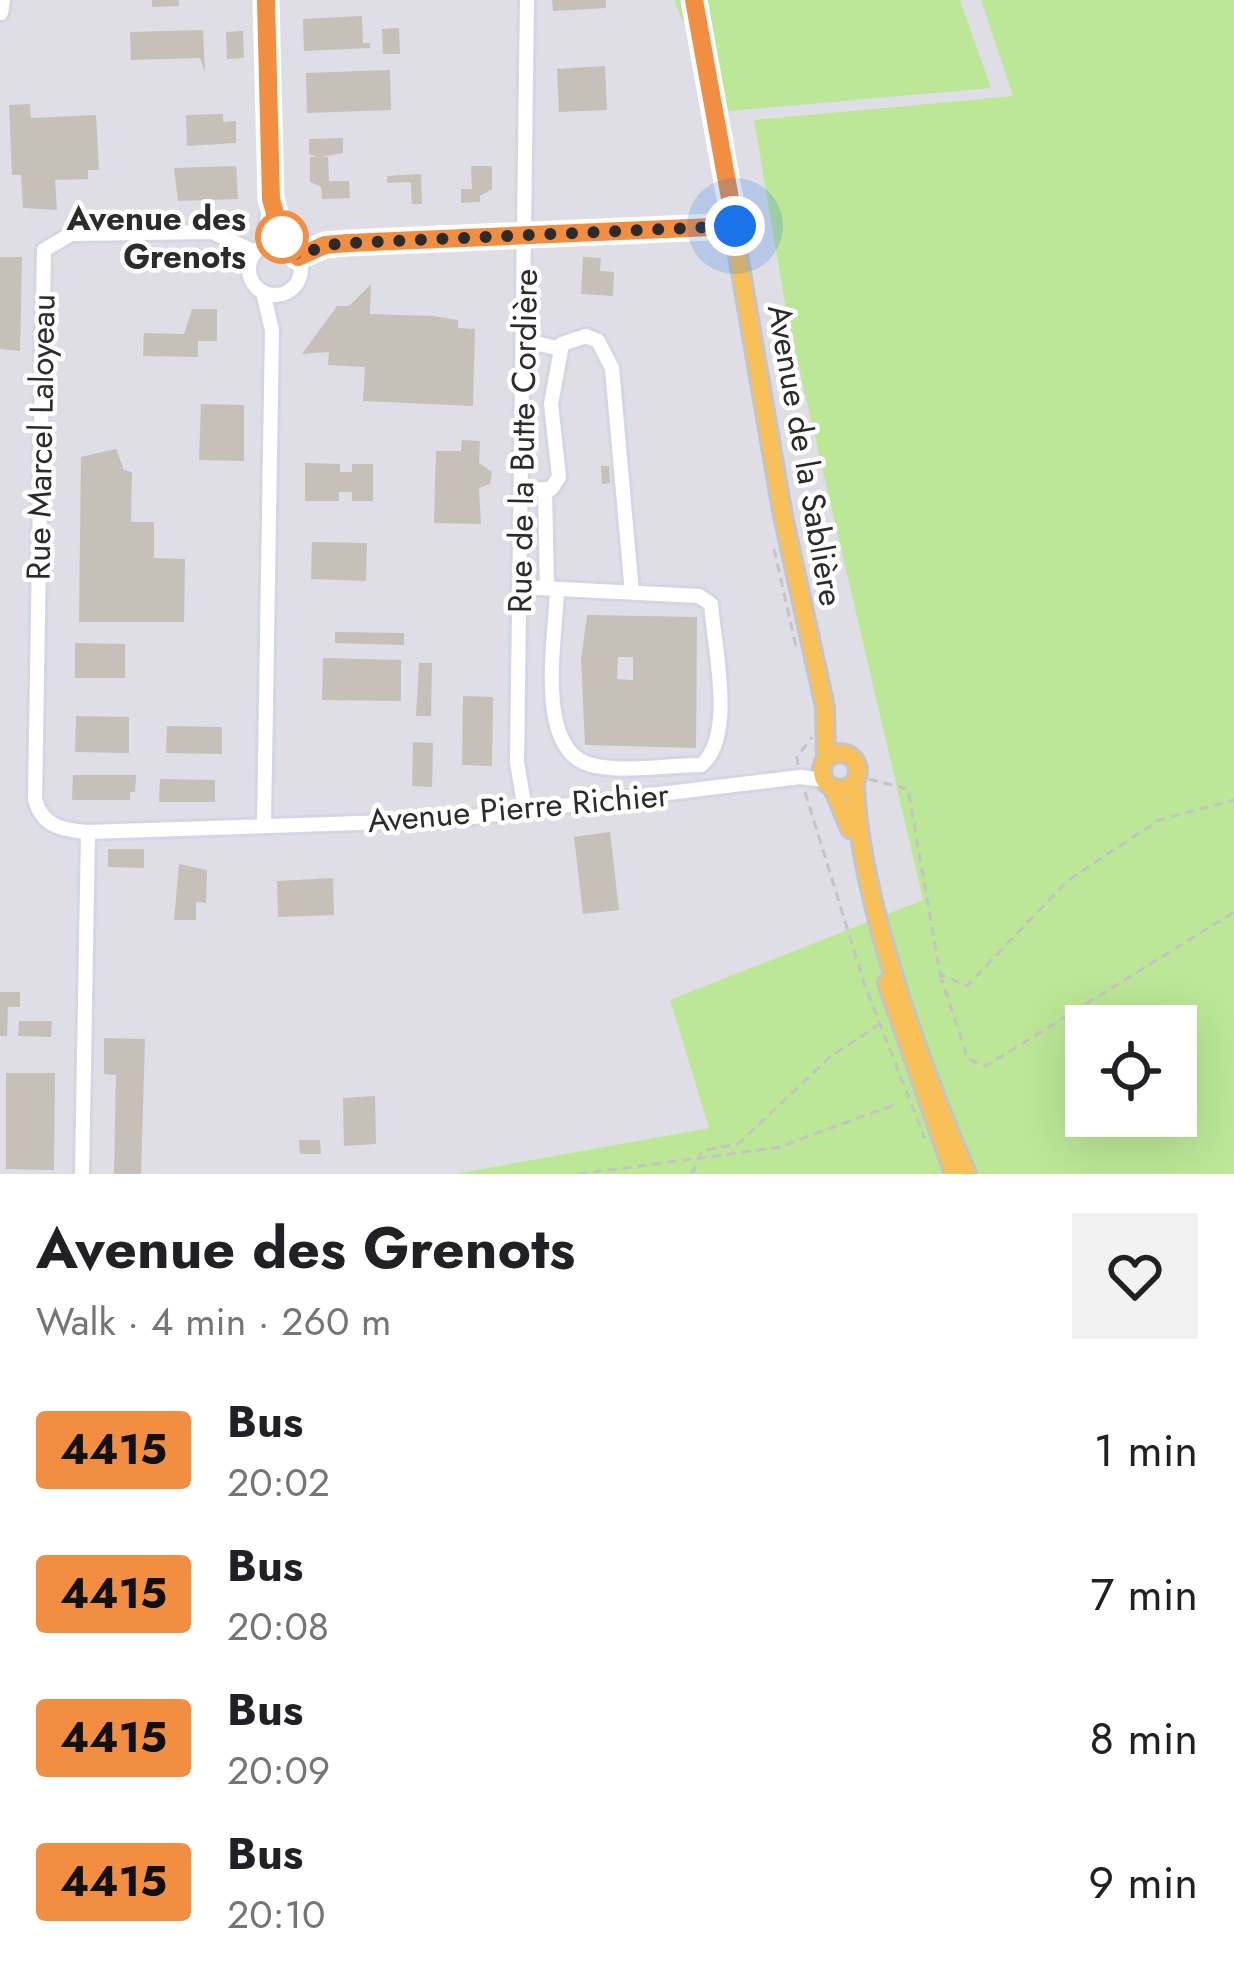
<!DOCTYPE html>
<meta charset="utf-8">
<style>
:root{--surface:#fff;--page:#f2f2f2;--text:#202124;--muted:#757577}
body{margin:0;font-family:Jost,sans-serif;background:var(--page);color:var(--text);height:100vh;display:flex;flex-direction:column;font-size:45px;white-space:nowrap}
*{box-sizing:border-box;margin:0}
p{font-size:39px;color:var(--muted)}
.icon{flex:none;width:66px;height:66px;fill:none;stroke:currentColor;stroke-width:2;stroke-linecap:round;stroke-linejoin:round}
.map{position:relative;height:1174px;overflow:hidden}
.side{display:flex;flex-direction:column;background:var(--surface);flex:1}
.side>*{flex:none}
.badge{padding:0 24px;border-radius:9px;font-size:42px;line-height:78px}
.fabs{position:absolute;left:1065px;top:1005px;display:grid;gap:24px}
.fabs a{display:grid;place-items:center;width:132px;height:132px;border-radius:0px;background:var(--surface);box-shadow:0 12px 48px #0002;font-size:60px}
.you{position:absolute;width:60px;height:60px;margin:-30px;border:9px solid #fff;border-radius:50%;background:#1a73e8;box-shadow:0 0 0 18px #1a73e833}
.map>.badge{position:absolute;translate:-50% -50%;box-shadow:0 0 0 6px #fff}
.round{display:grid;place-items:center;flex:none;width:126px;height:126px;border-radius:0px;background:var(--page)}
.overview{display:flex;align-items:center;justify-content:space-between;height:204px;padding:0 36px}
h1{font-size:57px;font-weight:700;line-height:90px}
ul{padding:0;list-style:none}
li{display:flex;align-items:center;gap:36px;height:144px;padding:0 36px}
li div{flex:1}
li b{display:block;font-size:45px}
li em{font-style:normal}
li .badge{min-width:132px;font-weight:700;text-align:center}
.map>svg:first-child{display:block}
.industrial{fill:#dfdde6}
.green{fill:#bbe796;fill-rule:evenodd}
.building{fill:#c6c0b8;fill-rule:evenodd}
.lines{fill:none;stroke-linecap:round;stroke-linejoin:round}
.minor-casing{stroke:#d2d7e5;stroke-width:20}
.major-casing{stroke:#c4c4c4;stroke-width:22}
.path{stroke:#c4c4c4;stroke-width:3;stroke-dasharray:9 6;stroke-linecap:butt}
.minor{stroke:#fff;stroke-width:14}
.major{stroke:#f9c057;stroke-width:16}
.line-casing{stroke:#fff;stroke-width:27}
.line{stroke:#f28e42;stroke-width:18}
.walk{stroke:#2b2b2b;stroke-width:12;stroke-dasharray:0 21.6}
.stop-dot{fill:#fff;stroke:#f28e42;stroke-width:6}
.labels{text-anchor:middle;stroke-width:9;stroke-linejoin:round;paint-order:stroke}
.stop-label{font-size:33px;font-weight:bold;fill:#2b2b2b;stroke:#fff;text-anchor:end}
.street-label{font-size:33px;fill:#2b2b2b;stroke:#fff}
</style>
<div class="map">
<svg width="1234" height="1174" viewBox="0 0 1234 1174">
<rect width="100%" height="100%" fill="#eee4dd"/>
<!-- industrial -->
<path class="industrial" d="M0 0H981L1014 96 754 120 788 321 923 900 671 1000 709 1128 454 1174H0Z"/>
<!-- green -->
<path class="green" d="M674 0H960L991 88 720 112Z
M981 0H1234V1174H454L709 1128 670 1000 923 900 788 321 754 120 1013 96ZM1086 1026H1176V1116H1086Z"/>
<!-- building -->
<path class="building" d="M152 0H179V6L152 7Z
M552 0H606V8L553 11Z
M362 16 363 43H370V48L304 51 303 19Z
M399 28 400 54H383L382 29Z
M203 30 205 73 200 58 131 60 130 32Z
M243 31 244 58 227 59 226 32Z
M605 66 607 110 559 112 557 69Z
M390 70 391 110 307 113 306 73Z
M30 104 31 118 96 115 99 170H88V179L55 180 57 210 23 208 21 175H12L9 105Z
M223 114V122L236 121V143L187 146 186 115Z
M343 138V153L321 157H328L329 181H349L350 198 322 199 321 187 310 182V157H317L309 154V139Z
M236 166 238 199 178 201 174 168Z
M471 166H492V189L480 196V202L461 203V189H472Z
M421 174 422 204H412L411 182 387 183V176Z
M0 257H22L20 351 0 349Z
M583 257 601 258 600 271 614 272 613 296 581 294Z
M371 284 370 314 433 316 458 320V328L475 329 473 406 363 401 365 367 328 365 329 352 302 354 337 306H349Z
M192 309H217V341H198V357L143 356 144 333 184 334Z
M201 404 244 405V461L199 460Z
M462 440 480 441 479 463 492 472 490 484 479 488 481 524 434 523 436 451H461Z
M116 449 124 470 132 472 131 522H154V558L185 559 184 622H79L81 457Z
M305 463 340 464V472H352V464H373V501H352V492H339V501H305Z
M601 466H609L610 483 602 484Z
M312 542 367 543 366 581 311 579Z
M587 615 697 617 696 748 585 745 581 659ZM618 657H633V680L617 679Z
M335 632 404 633V645L335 643Z
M75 643 125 644V678H75Z
M323 658 401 660V701L322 700Z
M419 663H432L431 716H416Z
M463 696 493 697 492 766 462 765Z
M76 716 129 717V753L75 752Z
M167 726 222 727V754L166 753Z
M413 742 433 743 432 787 412 786Z
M73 775H136L135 792H130V800H72Z
M160 779 215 780V802H159Z
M610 832 619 910 583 914 574 837Z
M108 849H144V868L108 867Z
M179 864 207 870 206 903 196 902V920H174Z
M333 878 334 915 278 917 277 881Z
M0 992H20V1007H8L7 1036H0Z
M19 1021H52L51 1037 18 1036Z
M104 1038 145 1039 141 1174H114L116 1075 104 1074Z
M6 1073H55L54 1170 6 1169Z
M375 1096 376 1144 344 1146 343 1098Z
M299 1140H320L321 1154H300Z"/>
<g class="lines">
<!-- minor casing -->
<g class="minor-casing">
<path id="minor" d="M266 0 271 199 285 245
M1 13 3 0
M249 269a26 26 0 1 1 52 0a26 26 0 1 1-52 0Z
M263 246 270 204
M255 252 212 232 71 234 44 250 35 799C42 827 63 830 88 832L447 820 800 777 824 780
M298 257 325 245 348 243 735 226
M263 292 272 330 264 825
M524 340 560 349
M521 490 551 489 559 477 551 404 562 344 586 336 598 341 612 368 632 593
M545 490 547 588
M520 587 699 596 711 604C714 646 736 737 701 765 668 765 629 772 596 766 532 756 556 638 557 589
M525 810 517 762 527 0
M82 1174 88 832"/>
</g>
<!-- major casing -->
<g class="major-casing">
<path id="major" d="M694 0 783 516 825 707 826 759
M822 771a18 18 0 1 1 36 0a18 18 0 1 1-36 0Z
M855 782C858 895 922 1069 967 1174
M833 788 850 829
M887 983 954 1174"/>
</g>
<!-- path -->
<path class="path" d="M774 549 797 651
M798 765 797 757 812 737
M869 779 908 789 940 974 967 986 1067 881 1159 820 1234 800
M805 792 865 986 925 1139
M940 975 968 1059 986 1066 1234 912
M578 1174 776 1148 894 1105
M692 1174 702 1151 738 1144 831 1056 877 1026"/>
<!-- minor -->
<use href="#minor" class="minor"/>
<!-- major -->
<use href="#major" class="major"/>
</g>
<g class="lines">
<!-- line casing -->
<g class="line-casing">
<path id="line" d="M266 0 271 199 284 245 298 257 325 245 348 243 735 226 694 0"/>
</g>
<!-- line -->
<use href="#line" class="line"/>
<!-- walk -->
<path class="walk" d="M282 237 298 257 325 245 348 243 735 226"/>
</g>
<!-- markers -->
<circle class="stop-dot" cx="282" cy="237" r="24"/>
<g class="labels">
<!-- stop labels -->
<g class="stop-label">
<text x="246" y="230">Avenue des<tspan x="246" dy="38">Grenots</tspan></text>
</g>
<!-- street labels -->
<g class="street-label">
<text transform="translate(40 437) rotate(-89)" y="12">Rue Marcel Laloyeau</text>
<text transform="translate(522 441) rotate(-89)" y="12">Rue de la Butte Cordière</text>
<text transform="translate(806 455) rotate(80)" y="12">Avenue de la Sablière</text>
<text transform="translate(518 807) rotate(-5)" y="12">Avenue Pierre Richier</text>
</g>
</g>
</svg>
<div class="fabs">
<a><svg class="icon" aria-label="locate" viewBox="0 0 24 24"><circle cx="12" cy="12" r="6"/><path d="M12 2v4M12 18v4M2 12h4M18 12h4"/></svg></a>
</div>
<div class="you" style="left:735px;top:226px"></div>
</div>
<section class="side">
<div class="overview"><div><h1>Avenue des Grenots</h1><p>Walk · 4 min · 260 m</p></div><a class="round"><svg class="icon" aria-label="heart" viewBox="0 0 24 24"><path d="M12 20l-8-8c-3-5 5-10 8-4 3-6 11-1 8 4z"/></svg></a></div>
<ul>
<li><span class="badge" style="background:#f28e42;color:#111">4415</span><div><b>Bus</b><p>20:02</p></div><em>1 min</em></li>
<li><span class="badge" style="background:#f28e42;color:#111">4415</span><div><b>Bus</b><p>20:08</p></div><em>7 min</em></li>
<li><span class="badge" style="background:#f28e42;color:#111">4415</span><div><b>Bus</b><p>20:09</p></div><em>8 min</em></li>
<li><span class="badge" style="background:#f28e42;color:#111">4415</span><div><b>Bus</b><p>20:10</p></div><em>9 min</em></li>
</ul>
</section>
